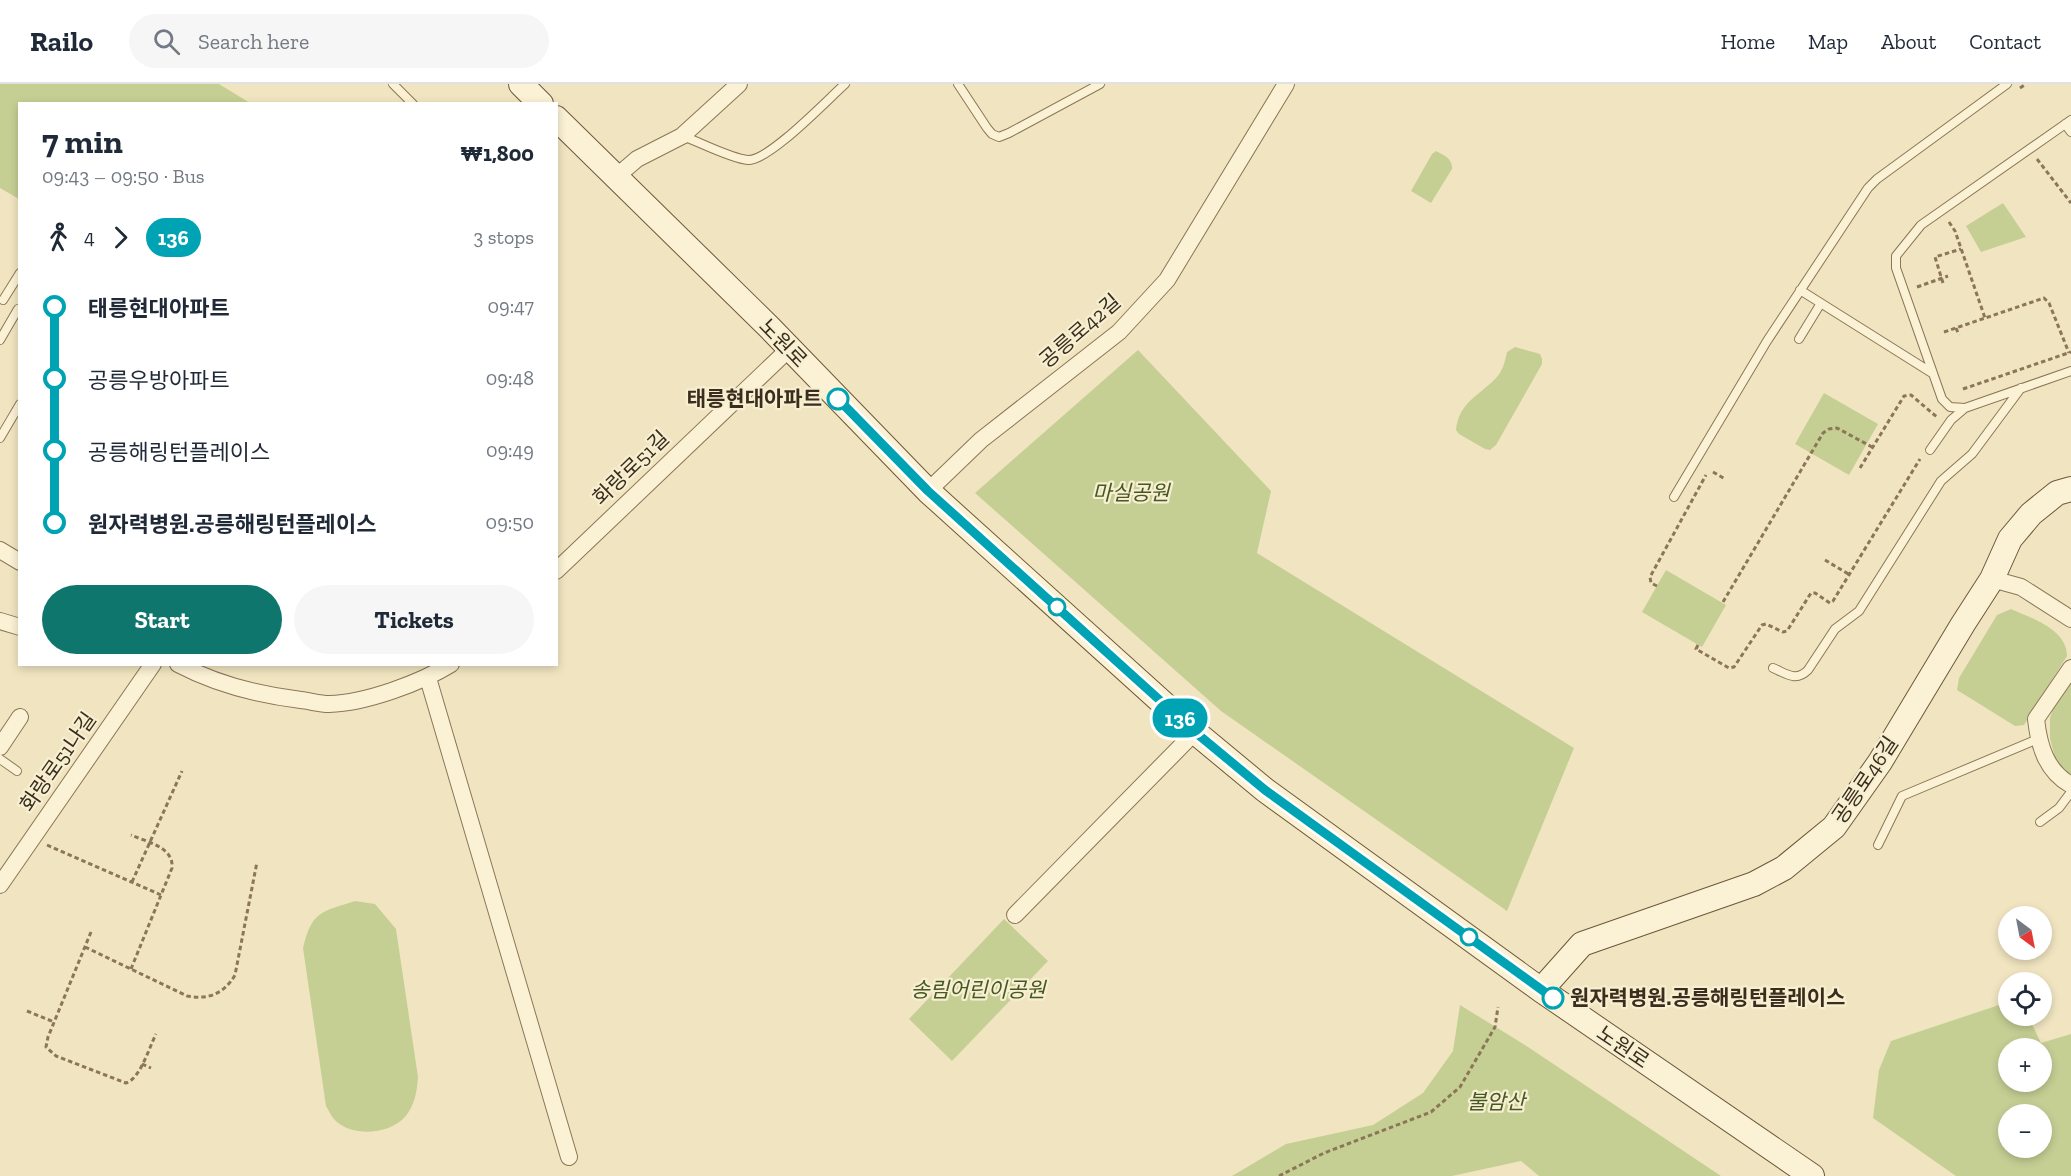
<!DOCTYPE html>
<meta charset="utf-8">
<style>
:root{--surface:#fff;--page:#f6f6f7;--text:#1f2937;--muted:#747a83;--line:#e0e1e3;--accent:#0f766e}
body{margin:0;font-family:"Zilla Slab","Noto Sans KR",serif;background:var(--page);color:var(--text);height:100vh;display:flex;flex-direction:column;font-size:22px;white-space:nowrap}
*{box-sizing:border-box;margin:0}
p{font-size:20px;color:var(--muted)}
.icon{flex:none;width:33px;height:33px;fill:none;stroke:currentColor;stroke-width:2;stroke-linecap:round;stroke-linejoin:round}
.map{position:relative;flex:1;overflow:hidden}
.drawer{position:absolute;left:18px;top:18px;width:540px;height:564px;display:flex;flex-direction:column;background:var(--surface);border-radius:0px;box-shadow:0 3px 9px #0003}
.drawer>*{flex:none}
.badge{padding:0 12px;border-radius:20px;font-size:21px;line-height:39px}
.needle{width:39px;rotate:148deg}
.tools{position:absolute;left:1998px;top:822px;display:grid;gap:12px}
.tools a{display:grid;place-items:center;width:54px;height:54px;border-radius:50%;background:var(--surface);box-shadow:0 3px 9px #0003;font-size:30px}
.map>.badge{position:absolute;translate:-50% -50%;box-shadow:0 0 0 3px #fff}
.legs{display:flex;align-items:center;gap:9px;height:66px;padding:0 24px;font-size:20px}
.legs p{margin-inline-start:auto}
.head{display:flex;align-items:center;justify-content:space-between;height:102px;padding:0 24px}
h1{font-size:33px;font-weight:700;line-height:45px}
.primary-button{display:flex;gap:12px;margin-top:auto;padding:12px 24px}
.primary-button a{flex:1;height:69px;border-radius:36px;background:var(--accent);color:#fff;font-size:24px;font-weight:700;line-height:69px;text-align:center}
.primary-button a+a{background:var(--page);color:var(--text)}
ul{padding:0 24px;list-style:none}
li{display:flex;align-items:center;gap:21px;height:72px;font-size:22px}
li i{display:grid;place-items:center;width:9px;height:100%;margin:0 8px;background:currentColor}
li i::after{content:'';width:15px;height:15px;margin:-8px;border:4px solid;border-radius:50%;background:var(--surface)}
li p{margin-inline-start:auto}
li:first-child i{background:linear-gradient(#0000 50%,currentColor 0)}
li:last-child i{background:linear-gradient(currentColor 50%,#0000 0)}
header{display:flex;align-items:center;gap:36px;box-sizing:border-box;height:84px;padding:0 30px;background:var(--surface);border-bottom:2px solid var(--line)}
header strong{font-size:28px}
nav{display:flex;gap:33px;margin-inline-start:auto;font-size:21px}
.search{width:420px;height:54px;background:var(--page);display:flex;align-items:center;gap:15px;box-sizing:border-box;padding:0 21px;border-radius:33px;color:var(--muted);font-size:22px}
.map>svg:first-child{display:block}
.green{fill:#c5cf94;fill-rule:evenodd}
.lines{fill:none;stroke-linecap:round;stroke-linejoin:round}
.lane-casing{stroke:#8b7657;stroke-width:10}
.street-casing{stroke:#8b7657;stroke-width:18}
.secondary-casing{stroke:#6d573b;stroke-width:26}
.path{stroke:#8b7657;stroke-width:3;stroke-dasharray:4.5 3;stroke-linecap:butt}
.lane{stroke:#fbf2d5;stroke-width:8}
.street{stroke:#fbf2d5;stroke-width:16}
.secondary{stroke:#fbf2d5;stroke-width:24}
.line-1-casing{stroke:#fff;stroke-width:14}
.line-1{stroke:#00a3b4;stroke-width:9}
.stop-1-dot{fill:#fff;stroke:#00a3b4;stroke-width:3}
.labels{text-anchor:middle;stroke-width:4.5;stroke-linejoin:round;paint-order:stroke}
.street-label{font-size:21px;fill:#3a2d1d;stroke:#f7efd1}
.stop-label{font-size:21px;font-weight:bold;fill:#3a2d1d;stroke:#f7efd1;text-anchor:end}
.park-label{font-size:21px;font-style:italic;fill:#475822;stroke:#f7efd1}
</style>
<header>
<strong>Railo</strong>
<div class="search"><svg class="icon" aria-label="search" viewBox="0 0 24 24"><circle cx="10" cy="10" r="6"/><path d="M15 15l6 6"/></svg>Search here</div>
<nav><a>Home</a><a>Map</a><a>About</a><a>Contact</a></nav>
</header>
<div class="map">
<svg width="2071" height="1092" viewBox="0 0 2071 1092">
<rect width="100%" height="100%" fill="#f1e5c1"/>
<!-- green -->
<path class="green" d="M0 0H219L250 19 20 20 19 115 0 104Z
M1436 67C1444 71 1453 75 1452 85L1431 119 1411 107 1432 70Z
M2003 119 2026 153 1981 168 1966 142Z
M1515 263 1540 270 1542 275V280L1496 361 1490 366 1485 365 1459 350 1456 346C1459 318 1479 312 1496 294 1503 287 1505 277 1507 268Z
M1138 266 1271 407 1257 469 1574 664 1507 827 1221 627 975 409Z
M1824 309 1878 340 1849 391 1795 360Z
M1666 486 1726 521 1702 563 1642 528Z
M2011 525C2031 534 2067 545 2067 572L2024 641 2015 642 1957 606 1959 594 1997 531Z
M2071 597V697L2056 678 2050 654V634L2056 616Z
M355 817 375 820 396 845 418 993C417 1007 415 1021 405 1033 390 1050 354 1053 337 1038 332 1034 329 1027 326 1022L303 864C312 827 321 828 355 817Z
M1004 835 1048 877 952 977 909 935Z
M2008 918V932H2028L2041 959 2071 950V1092H1956L1873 1034 1879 986 1891 957ZM2008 964H2042V998H2008ZM2008 1030H2042V1064H2008Z
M1460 921 1525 961 1721 1092H1539L1521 1077 1452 1092H1232L1286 1060 1373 1041 1423 1009 1453 967Z"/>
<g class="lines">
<!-- lane casing -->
<g class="lane-casing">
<path id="lane" d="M393 0 413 20
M958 0 987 44 992 50 999 53 1009 49 1100 0
M2065 40 2071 48
M683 52C699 58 732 75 748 76 769 77 827 16 845 0
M1800 206 1932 289
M3 216 20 189
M1799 255 1821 219
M0 256 18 225
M1965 324 1950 323 1942 315 1896 184V172L1921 141 2071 36
M0 354 20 320
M1930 366 1951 336 1965 324 2071 287
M1674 413 1767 257 1868 104 1877 95 2007 0
M1773 584C1787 590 1796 598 1808 586L1835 545 1859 527 1941 397 1972 370 2021 304
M0 675 17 687
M2040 738 2059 724 2071 708
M1878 761 1902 712 2038 655"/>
</g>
<!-- street casing -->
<g class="street-casing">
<path id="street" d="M616 93 637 75 682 52 739 0
M928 407 981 356 1119 248 1167 196 1286 0
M0 466 20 478
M556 487 789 265
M1992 495 2021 503 2071 535
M0 537 20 543
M178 580C216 600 259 611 301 616 310 617 320 620 329 620 366 619 420 599 451 580
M2071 584 2036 635C2039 662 2046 687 2071 701
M428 594 569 1073
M0 663 20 633
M0 801 153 580
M1015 831 1195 648"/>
</g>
<!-- secondary casing -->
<g class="secondary-casing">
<path id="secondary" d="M521 0 541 20
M556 34 770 244 928 407 1195 648 1265 706 1541 906 1812 1092
M1541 906 1582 860 1754 800 1784 784 1834 743 1880 678 1963 540 1992 495 2010 455 2031 430 2057 409 2071 405"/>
</g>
<!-- path -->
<path class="path" d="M2020 4 2026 0
M2037 75 2071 119
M1949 138 1955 147 1985 234
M1943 199 1935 173 1961 165
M1917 203 1948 192
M1956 244 1959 251
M1944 248 2044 214 2049 219 2069 269
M1963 305 2071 268
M1860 384 1904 312 1911 311 1938 334
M1713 388 1725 395
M1825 476 1850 491
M1657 502 1651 499 1650 493 1706 391
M1723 518 1823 349 1829 345 1837 344 1872 363
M1698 561 1696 565 1729 584 1734 583 1762 541 1766 540 1783 548 1787 547 1811 509H1815L1830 519 1833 517 1920 375
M47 761 161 811
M132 798 182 687
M91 848 48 953 46 963 56 972 126 999C140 995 149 964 156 950
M85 863 187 912C208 916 224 910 235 891L257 778
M131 885 172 784C174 763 147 758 131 751
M27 927 54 938
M142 980 151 984
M1279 1092 1324 1069 1431 1028 1460 1003 1495 943 1498 923"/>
<!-- lane -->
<use href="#lane" class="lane"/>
<!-- street -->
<use href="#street" class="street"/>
<!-- secondary -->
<use href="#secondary" class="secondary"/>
</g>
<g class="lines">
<!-- line-1 casing -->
<g class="line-1-casing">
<path id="line-1" d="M838 315 928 407 1195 648 1265 706 1553 914"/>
</g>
<!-- line-1 -->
<use href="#line-1" class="line-1"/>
</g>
<!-- markers -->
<g class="stop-1-dot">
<circle cx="838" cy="315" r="10"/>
<circle cx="1057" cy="523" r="8"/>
<circle cx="1469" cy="853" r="8"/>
<circle cx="1553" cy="914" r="10"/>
</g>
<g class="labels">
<!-- street labels -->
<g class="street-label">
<text transform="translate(1080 247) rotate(-41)" y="7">공릉로42길</text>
<text transform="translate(783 259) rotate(46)" y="7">노원로</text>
<text transform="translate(631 384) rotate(-44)" y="7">화랑로51길</text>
<text transform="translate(58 678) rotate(-55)" y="7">화랑로51나길</text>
<text transform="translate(1865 696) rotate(-56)" y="7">공릉로46길</text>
<text transform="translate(1623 963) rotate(34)" y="7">노원로</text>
</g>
<!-- stop labels -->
<g class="stop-label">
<text x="822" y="322">태릉현대아파트</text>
<text x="1570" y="921" text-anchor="start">원자력병원.공릉해링턴플레이스</text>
</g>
<!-- park labels -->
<g class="park-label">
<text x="1131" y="416">마실공원</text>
<text x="978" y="913">송림어린이공원</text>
<text x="1496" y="1025">불암산</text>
</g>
</g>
</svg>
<div class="tools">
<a><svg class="needle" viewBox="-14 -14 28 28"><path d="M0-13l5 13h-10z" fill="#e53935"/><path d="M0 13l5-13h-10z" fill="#747a83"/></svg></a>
<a><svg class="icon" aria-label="locate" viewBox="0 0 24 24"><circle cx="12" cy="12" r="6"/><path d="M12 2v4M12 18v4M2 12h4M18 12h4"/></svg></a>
<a>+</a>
<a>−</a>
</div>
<b class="badge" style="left:1180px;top:634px;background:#00a3b4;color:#fff">136</b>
<section class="drawer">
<div class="head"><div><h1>7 min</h1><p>09:43 – 09:50 · Bus</p></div><b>₩1,800</b></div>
<div class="legs"><svg class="icon" aria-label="walk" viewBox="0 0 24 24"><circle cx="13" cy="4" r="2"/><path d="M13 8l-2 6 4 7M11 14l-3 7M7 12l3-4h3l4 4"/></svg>4<svg class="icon" aria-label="forward" viewBox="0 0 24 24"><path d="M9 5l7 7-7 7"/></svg><b class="badge" style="background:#00a3b4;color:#fff">136</b><p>3 stops</p></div>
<ul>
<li><i style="color:#00a3b4"></i><b>태릉현대아파트</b><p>09:47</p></li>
<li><i style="color:#00a3b4"></i><span>공릉우방아파트</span><p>09:48</p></li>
<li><i style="color:#00a3b4"></i><span>공릉해링턴플레이스</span><p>09:49</p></li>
<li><i style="color:#00a3b4"></i><b>원자력병원.공릉해링턴플레이스</b><p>09:50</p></li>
</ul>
<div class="primary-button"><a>Start</a><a>Tickets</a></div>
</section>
</div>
